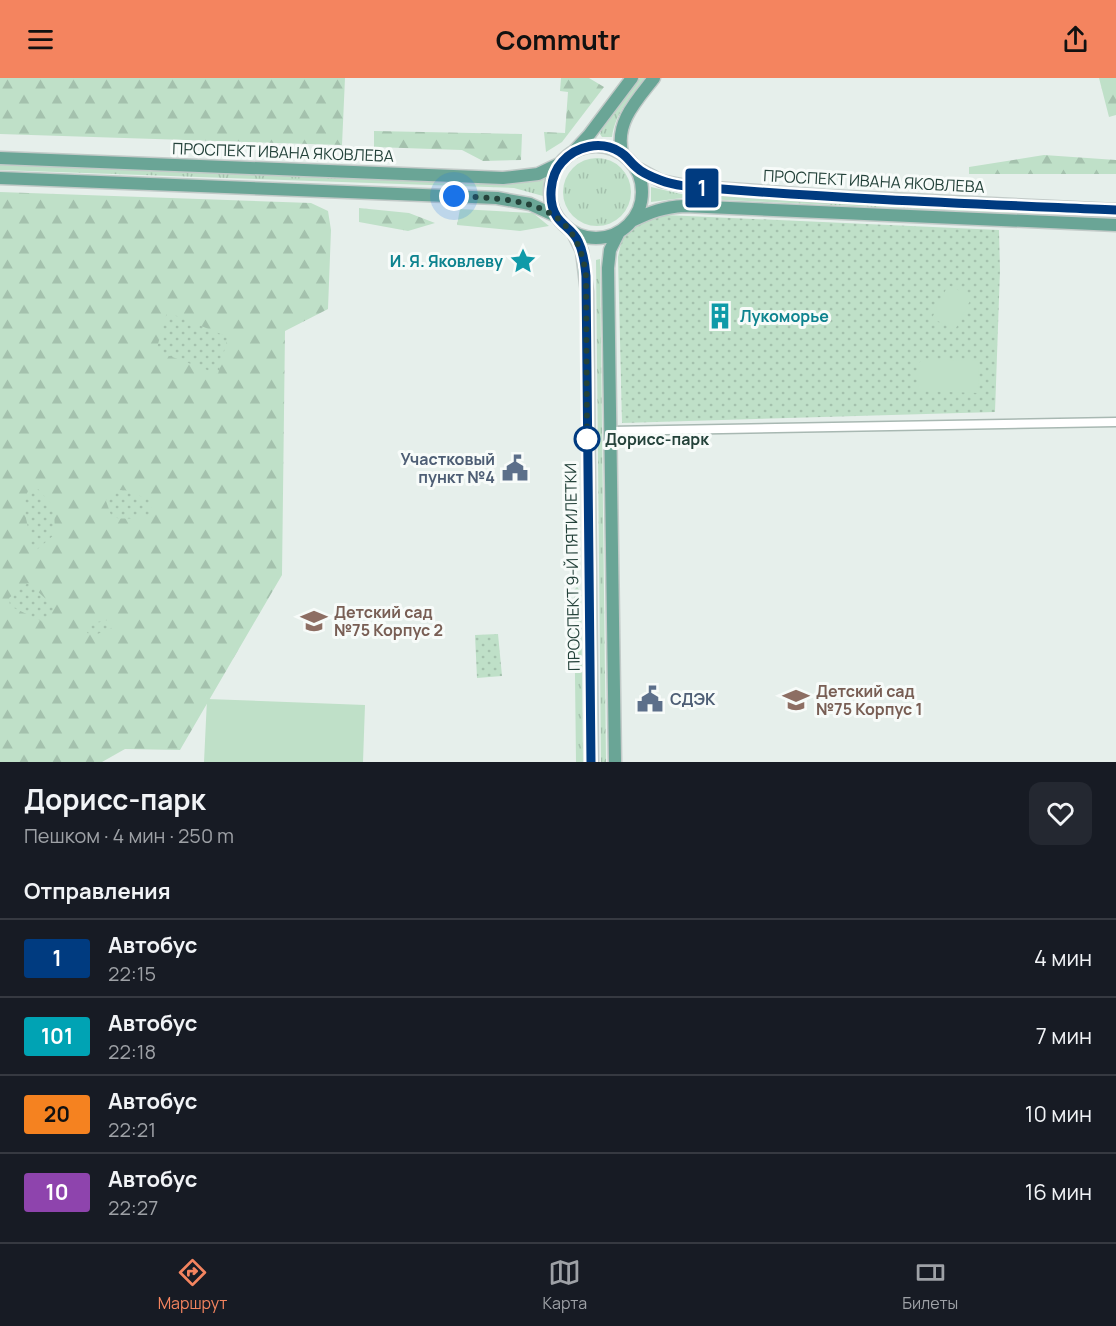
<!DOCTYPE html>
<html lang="ru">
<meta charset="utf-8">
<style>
:root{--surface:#171b24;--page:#242831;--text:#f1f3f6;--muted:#9ea1a6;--line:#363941;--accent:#f4845f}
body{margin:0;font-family:Manrope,sans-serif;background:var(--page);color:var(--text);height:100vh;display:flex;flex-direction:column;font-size:22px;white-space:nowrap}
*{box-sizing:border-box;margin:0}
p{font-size:20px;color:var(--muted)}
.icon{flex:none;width:33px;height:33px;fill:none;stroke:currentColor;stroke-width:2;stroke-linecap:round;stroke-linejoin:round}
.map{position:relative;height:684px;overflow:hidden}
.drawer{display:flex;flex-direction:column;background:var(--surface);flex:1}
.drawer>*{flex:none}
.badge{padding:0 12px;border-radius:4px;font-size:21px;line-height:39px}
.you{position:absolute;width:30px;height:30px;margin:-15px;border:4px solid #fff;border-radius:50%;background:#1a73e8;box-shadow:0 0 0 9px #1a73e833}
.map>.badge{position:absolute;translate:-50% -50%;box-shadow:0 0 0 3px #fff}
h2{padding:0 24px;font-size:22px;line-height:54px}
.round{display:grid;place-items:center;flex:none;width:63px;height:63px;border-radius:12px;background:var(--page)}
.headline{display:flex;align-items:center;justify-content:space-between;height:102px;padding:0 24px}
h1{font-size:28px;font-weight:700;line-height:45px}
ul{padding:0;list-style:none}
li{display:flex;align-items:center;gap:18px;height:78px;padding:0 24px;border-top:2px solid var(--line)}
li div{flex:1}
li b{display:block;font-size:22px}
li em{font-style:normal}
li .badge{min-width:66px;font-weight:700;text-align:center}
header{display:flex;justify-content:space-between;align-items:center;height:78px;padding:0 24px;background:var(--accent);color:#111;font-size:27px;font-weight:700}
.tab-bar{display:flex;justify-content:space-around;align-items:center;height:84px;border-top:2px solid var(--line);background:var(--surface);font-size:16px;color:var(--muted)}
.tab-bar a{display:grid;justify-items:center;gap:3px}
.tab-bar .active{color:var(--accent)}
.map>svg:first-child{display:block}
.grass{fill:url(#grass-tufts)}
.forest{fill:url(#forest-firs)}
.park{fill:url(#park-dots)}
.garden{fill:#bfe0c8}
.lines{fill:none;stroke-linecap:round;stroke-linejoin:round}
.minor-casing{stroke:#a8b8b2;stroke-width:11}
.primary-casing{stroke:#c2cac8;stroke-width:15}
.minor{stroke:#fff;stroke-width:8}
.primary{stroke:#6aa596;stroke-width:12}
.line-casing{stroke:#fff;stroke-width:14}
.line{stroke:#003b80;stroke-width:9}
.walk{stroke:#24423a;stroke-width:6;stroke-dasharray:0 10.8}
.stop-dot{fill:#fff;stroke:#003b80;stroke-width:3}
.labels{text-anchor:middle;stroke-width:6;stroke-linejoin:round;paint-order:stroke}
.street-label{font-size:16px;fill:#24423a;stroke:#f7fbf9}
.culture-label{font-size:16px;font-weight:bold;fill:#0d838f;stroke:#f7fbf9;text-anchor:end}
.stop-label{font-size:16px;font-weight:bold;fill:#24423a;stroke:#f7fbf9;text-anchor:start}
.service-label{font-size:16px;font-weight:bold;fill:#4e5e75;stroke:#f7fbf9;text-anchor:end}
.education-label{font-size:16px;font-weight:bold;fill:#785e54;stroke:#f7fbf9;text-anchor:start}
</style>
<header><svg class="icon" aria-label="menu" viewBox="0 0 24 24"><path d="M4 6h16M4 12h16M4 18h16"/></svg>Commutr<svg class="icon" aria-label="share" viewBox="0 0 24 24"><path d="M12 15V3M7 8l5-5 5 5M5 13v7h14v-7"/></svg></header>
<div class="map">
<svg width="1116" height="684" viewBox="0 0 1116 684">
<defs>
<pattern id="grass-tufts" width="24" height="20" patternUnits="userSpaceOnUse" patternTransform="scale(1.5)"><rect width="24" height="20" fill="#bfe0c8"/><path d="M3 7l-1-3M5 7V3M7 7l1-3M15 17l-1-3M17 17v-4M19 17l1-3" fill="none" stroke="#a4c1ad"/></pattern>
<pattern id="forest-firs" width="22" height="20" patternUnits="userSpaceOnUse" patternTransform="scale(1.5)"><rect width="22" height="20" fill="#bfe0c8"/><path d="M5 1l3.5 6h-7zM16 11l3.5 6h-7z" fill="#a4c1ad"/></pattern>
<pattern id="park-dots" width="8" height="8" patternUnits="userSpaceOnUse" patternTransform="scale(1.5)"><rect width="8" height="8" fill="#bfe0c8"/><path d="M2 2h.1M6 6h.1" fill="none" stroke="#a4c1ad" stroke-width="1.8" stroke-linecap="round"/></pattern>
</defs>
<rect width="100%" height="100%" fill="#e6efeb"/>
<!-- grass -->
<path class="grass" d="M640 0H645C631 18 615 36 612 59H602L600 56 601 53Z
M563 114a34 34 0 1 1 68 0a34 34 0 1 1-68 0Z
M0 87 513 104 544 97 543 118 514 110 0 92Z
M651 109 681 116 1116 136V140L682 120 651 124Z
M600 181 606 684H601L596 182Z
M577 509 581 514 583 684H576L574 512Z"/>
<!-- forest -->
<path class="forest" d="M0 0H345L342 67 0 56Z
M561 0H589L604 9 562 64 546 74 544 54 565 55 568 14 560 13Z
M1099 0H1116V37L1109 39Z
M374 53 522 56 521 82 483 83 462 72 374 69Z
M1044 77 1116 82V96H969V89Z
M0 114 311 125 328 133 331 152 328 231 285 253 282 497 180 672 125 671 102 684H0Z
M359 130 409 135 435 145 408 153 359 144Z
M460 131 533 135 549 148 520 153 457 147Z"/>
<!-- park -->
<path class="park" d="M665 137 999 152 1000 192 995 334 622 345 618 179 623 156 639 140Z
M167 234 228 259 218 296 156 273Z
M38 411 54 429 55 456 33 475 23 425 28 413Z
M119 412 135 413 141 419 147 416 152 422 150 428 154 433 152 440 143 437 136 441C127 439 119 443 111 437L106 423 108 417 113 418Z
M28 505 55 529 45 545 10 528 9 520Z
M108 542 112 550 95 557 87 555 92 545Z
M498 556 502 598 477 600 475 557Z"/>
<!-- garden -->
<path class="garden" d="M948 207 972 219 955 252 932 240Z
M923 281 978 283 979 287 978 315 919 313 918 310 919 285Z
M207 621 365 627 363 684H204Z"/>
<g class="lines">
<!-- minor casing -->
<g class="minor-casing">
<path id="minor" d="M610 353 1116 344"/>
</g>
<!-- primary casing -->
<g class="primary-casing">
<path id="primary" d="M550 114a46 46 0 1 1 92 0a46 46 0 1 1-92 0Z
M575 72 589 57 632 0
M622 74C615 44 637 22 654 0
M0 80 503 100 538 96 561 85
M635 89 661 103 686 108 825 118 1116 132
M0 100 497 120 530 126 556 138
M632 143C650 134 664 129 684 128L1116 147
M572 153 582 173 587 214 592 684
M615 684 608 190 610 172 619 154"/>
</g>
<!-- minor -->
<use href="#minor" class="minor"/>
<!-- primary -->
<use href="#primary" class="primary"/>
</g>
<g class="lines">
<!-- line casing -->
<g class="line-casing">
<path id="line" d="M591 684 586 198C585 186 583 173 578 163 573 152 563 148 557 139 547 124 550 97 562 84 576 68 601 62 620 74 627 78 630 84 636 89 642 95 652 99 660 102 675 108 692 109 709 110 844 121 980 126 1116 132"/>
</g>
<!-- line -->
<use href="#line" class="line"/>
<!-- walk -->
<path class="walk" d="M454 118C516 121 577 121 586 198L587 361"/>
</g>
<!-- icons -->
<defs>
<g id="sight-bare" transform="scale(2.07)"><path d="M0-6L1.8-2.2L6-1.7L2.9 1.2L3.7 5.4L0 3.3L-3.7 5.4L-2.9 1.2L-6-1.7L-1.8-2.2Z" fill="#0f9aa8" stroke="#f7fbf9" stroke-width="2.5" paint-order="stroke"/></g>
<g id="building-bare" transform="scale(2.07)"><path d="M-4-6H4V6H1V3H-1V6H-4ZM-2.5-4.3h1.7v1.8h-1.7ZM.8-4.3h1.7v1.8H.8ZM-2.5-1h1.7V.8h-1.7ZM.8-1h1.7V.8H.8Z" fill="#0f9aa8" stroke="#f7fbf9" stroke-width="2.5" paint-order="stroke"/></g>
<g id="civic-bare" transform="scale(2.07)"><path d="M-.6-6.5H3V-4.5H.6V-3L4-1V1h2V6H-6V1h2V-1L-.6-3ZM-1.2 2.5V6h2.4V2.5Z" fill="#5c6f8a" stroke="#f7fbf9" stroke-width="2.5" paint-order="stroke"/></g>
<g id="school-bare" transform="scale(2.07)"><path d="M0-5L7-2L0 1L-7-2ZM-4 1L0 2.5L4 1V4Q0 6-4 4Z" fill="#8d6e63" stroke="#f7fbf9" stroke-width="2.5" paint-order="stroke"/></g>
</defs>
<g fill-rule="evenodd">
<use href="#sight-bare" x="523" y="183"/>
<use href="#building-bare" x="720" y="238"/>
<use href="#civic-bare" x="515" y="390"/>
<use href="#school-bare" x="314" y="543"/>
<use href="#civic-bare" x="650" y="621"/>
<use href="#school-bare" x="796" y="622"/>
</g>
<!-- markers -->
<circle class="stop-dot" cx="587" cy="361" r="12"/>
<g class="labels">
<!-- street labels -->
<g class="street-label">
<text transform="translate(283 74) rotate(2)" y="6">ПРОСПЕКТ ИВАНА ЯКОВЛЕВА</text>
<text transform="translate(874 103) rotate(3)" y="6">ПРОСПЕКТ ИВАНА ЯКОВЛЕВА</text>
<text transform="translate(572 489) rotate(-91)" y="6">ПРОСПЕКТ 9-Й ПЯТИЛЕТКИ</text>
</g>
<!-- culture labels -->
<g class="culture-label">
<text x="503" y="189">И. Я. Яковлеву</text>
<text x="740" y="244" text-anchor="start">Лукоморье</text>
</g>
<!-- stop labels -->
<g class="stop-label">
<text x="605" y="367">Дорисс-парк</text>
</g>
<!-- service labels -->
<g class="service-label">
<text x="495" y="387">Участковый<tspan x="495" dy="18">пункт №4</tspan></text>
<text x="670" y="627" text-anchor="start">СДЭК</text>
</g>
<!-- education labels -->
<g class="education-label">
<text x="334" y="540">Детский сад<tspan x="334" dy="18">№75 Корпус 2</tspan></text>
<text x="816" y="619">Детский сад<tspan x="816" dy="18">№75 Корпус 1</tspan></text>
</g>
</g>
</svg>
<div class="you" style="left:454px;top:118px"></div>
<b class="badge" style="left:702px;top:110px;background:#003b80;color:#fff">1</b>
</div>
<section class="drawer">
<div class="headline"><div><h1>Дорисс-парк</h1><p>Пешком · 4 мин · 250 m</p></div><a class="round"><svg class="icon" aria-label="heart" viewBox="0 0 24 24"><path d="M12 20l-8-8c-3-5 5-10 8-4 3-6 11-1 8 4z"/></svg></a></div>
<h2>Отправления</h2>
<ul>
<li><span class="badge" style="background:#003b80;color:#fff">1</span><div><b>Автобус</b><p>22:15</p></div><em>4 мин</em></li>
<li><span class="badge" style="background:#00a3b4;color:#fff">101</span><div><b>Автобус</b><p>22:18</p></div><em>7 мин</em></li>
<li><span class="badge" style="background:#f58220;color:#111">20</span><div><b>Автобус</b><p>22:21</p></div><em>10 мин</em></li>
<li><span class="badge" style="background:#8e44ad;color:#fff">10</span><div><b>Автобус</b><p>22:27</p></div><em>16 мин</em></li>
</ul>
</section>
<nav class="tab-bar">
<a class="active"><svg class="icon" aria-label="directions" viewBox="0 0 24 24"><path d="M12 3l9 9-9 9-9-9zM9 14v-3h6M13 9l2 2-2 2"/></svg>Маршрут</a>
<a><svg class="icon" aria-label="map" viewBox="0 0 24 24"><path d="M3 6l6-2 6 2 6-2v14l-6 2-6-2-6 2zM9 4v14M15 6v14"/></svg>Карта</a>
<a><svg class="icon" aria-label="tickets" viewBox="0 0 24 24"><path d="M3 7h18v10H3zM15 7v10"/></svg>Билеты</a>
</nav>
